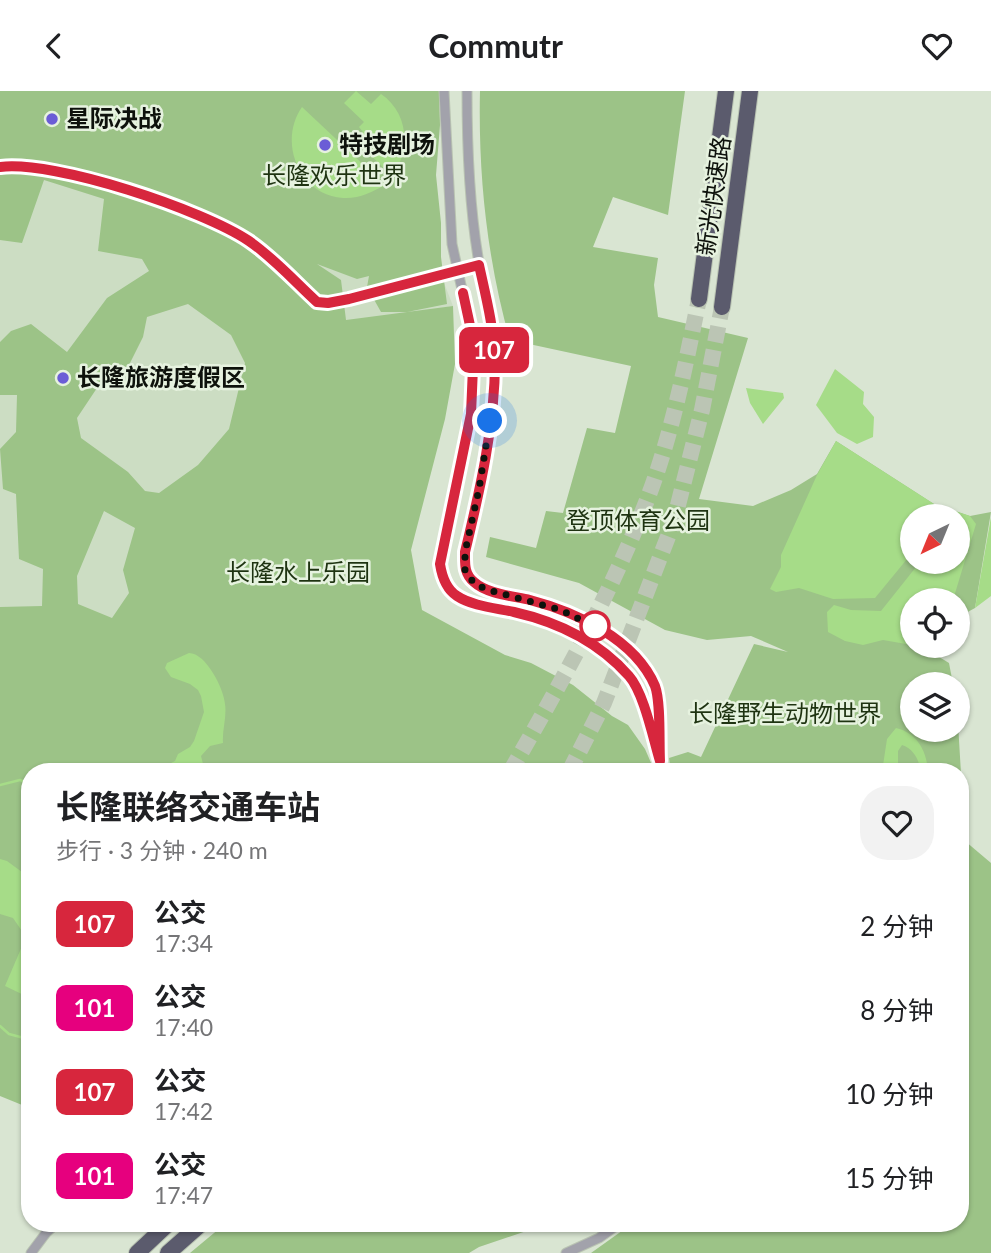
<!DOCTYPE html>
<html lang="zh">
<meta charset="utf-8">
<style>
:root{--surface:#fff;--page:#f2f2f2;--text:#202124;--muted:#757577}
body{margin:0;font-family:Lato,"Noto Sans SC",sans-serif;background:var(--page);color:var(--text);height:100vh;display:flex;flex-direction:column;font-size:26px;white-space:nowrap}
*{box-sizing:border-box;margin:0}
p{font-size:23px;color:var(--muted)}
.icon{flex:none;width:38px;height:38px;fill:none;stroke:currentColor;stroke-width:2;stroke-linecap:round;stroke-linejoin:round}
.map{position:relative;flex:1;overflow:hidden}
.side{position:absolute;left:21px;top:672px;width:948px;height:469px;display:flex;flex-direction:column;background:var(--surface);border-radius:28px;box-shadow:0 2px 5px #0004}
.side>*{flex:none}
.badge{padding:0 14px;border-radius:10px;font-size:24px;line-height:46px}
.needle{width:46px;rotate:223deg}
.tools{position:absolute;left:900px;top:413px;display:grid;gap:14px}
.tools a{display:grid;place-items:center;width:70px;height:70px;border-radius:50%;background:var(--surface);box-shadow:0 2px 5px #0004;font-size:35px}
.you{position:absolute;width:35px;height:35px;margin:-18px;border:5px solid #fff;border-radius:50%;background:#1a73e8;box-shadow:0 0 0 10px #1a73e833}
.map>.badge{position:absolute;translate:-50% -50%;box-shadow:0 0 0 4px #fff}
.round{display:grid;place-items:center;flex:none;width:74px;height:74px;border-radius:28px;background:var(--page)}
.head{display:flex;align-items:center;justify-content:space-between;height:119px;padding:0 35px}
h1{font-size:33px;font-weight:700;line-height:52px}
ul{padding:0;list-style:none}
li{display:flex;align-items:center;gap:21px;height:84px;padding:0 35px}
li div{flex:1}
li b{display:block;font-size:26px}
li em{font-style:normal}
li .badge{min-width:77px;font-weight:700;text-align:center}
header{display:flex;justify-content:space-between;align-items:center;height:91px;padding:0 35px;background:var(--surface);font-size:32px;font-weight:700}
.map>svg:first-child{display:block}
.built{fill:#ccddc3}
.green{fill:#9cc387;fill-rule:evenodd}
.water{fill:#a6dc88}
.lines{fill:none;stroke-linecap:round;stroke-linejoin:round}
.stream{stroke:#a6dc88;stroke-width:2.5}
.highway-tunnel{stroke:#bbc5b4;stroke-width:16;stroke-dasharray:16 8;stroke-linecap:butt}
.street-casing{stroke:#b9c3b2;stroke-width:11}
.highway-casing{stroke:#b9c3b2;stroke-width:18}
.street{stroke:#a2a2ab;stroke-width:9}
.highway{stroke:#5b5b6d;stroke-width:16}
.line-casing{stroke:#fff;stroke-width:16}
.line{stroke:#d7263d;stroke-width:10}
.walk{stroke:#0e120c;stroke-width:7;stroke-dasharray:0 12.6}
.poi-dot{fill:#6b5dd6;stroke:#e6f2df;stroke-width:2.5}
.stop-dot{fill:#fff;stroke:#d7263d;stroke-width:3.5}
.labels{text-anchor:middle;stroke-width:5;stroke-linejoin:round;paint-order:stroke}
.poi-label{font-size:24px;font-weight:bold;fill:#0e120c;stroke:#e6f2df;text-anchor:start}
.park-label{font-size:24px;fill:#1e3311;stroke:#e6f2df}
.street-label{font-size:24px;fill:#0e120c;stroke:#e6f2df}
</style>
<header><svg class="icon" aria-label="back" viewBox="0 0 24 24"><path d="M15 5l-7 7 7 7"/></svg>Commutr<svg class="icon" aria-label="heart" viewBox="0 0 24 24"><path d="M12 20l-8-8c-3-5 5-10 8-4 3-6 11-1 8 4z"/></svg></header>
<div class="map">
<svg width="991" height="1162" viewBox="0 0 991 1162">
<rect width="100%" height="100%" fill="#d9e5d2"/>
<!-- built -->
<path class="built" d="M0 53 424 140 453 215 391 225 332 231 143 523 0 564Z"/>
<!-- green -->
<path class="green" d="M0 0H439L440 34 436 84 441 132V166L447 213 407 221H381L367 196 369 185 357 188 317 173 341 189 346 229 453 215 455 273 445 328 411 459 422 519 505 564 531 572 573 594 612 625 628 634 645 658 655 681H30V1015L27 1016 0 1005V516L42 515 43 478 19 468 16 403 3 398 0 358 16 341 17 304H0V251L11 240 31 233 67 261 107 207 149 180 142 168 98 160 104 108 44 89 22 152 0 149ZM188 213 231 244 245 272 229 338 198 374 159 402 145 400 128 381 81 347 77 327 109 279 123 286 143 246 147 226ZM104 420 135 437 123 479 129 502 112 527 78 513 77 485Z
M480 0H685L668 124 613 106 593 156 658 167 654 194 658 226 748 247 699 408 753 415 791 399 817 383 836 350 934 413 970 425 991 421 975 517 964 523 957 531V509H912V555H936L931 561 949 572 953 593H912V639H957V615L965 750 991 772V1162H591L633 1132H961V681H671L669 667 688 661 701 666 754 553 788 561 751 545 707 549 665 539 579 492 486 466 490 446 536 457 546 420 563 422 587 337 615 342 631 275 529 253 514 263C488 178 478 88 480 0ZM912 425H957V471H912Z
M226 1132H550L479 1156 469 1162H190Z"/>
<!-- water -->
<path class="water" d="M356 0 371 13 381 3C409 22 411 60 392 85L355 49 363 41 359 36 364 31 344 12Z
M302 16 385 94C372 101 359 108 343 107 298 104 278 50 302 16Z
M835 278 864 301 863 313 874 326 873 346 857 353 837 342 816 314Z
M746 297 783 302 784 307 763 333 750 312Z
M836 350 934 413 929 425H912V462L875 507 833 508 799 497 776 501 770 498 781 476V464L817 384Z
M946 417 970 425 976 433 953 509H912V549L906 553 883 549 863 554 845 550 828 541 827 521 834 514 851 519 881 520 920 471H957V425H942Z
M991 426V505L975 517Z
M189 562C206 562 224 598 225 613 227 626 222 639 223 652L210 655 201 665 203 673 211 677 213 681H200L195 676 188 681H153L175 670 178 663 190 656 194 650 204 621 201 605 198 599 190 593 171 586 165 577 167 572Z
M896 637C917 642 927 660 928 681H921C919 669 914 658 902 654L898 660V681H882L887 648Z
M0 768 7 770 30 787V907L5 895 26 846 13 827 0 823Z"/>
<g class="lines">
<!-- stream -->
<path class="stream" d="M0 694 20 689 30 693
M0 935 9 943 24 947 30 943"/>
<!-- highway-tunnel -->
<path class="highway-tunnel" d="M510 681C560 594 611 503 647 409 672 344 685 276 699 208
M569 681 604 612 674 430 702 319 722 216"/>
<!-- street casing -->
<g class="street-casing">
<path id="street" d="M444 0 452 153 474 253 471 323 440 473C442 486 446 498 457 505 472 515 496 517 514 521 557 531 599 551 629 585 644 603 653 647 660 670
M467 0C467 55 469 111 478 166 483 201 495 235 495 271 494 336 479 399 465 462 465 473 465 483 474 491 487 503 513 505 530 509 576 521 635 548 655 595 662 613 659 659 661 681
M0 76C55 69 202 119 249 150 274 167 295 191 317 211L328 212 350 208 479 174
M31 1162 46 1142 57 1132
M566 1162 599 1147 620 1132"/>
</g>
<!-- highway casing -->
<g class="highway-casing">
<path id="highway" d="M699 208 726 0
M722 216 750 0
M137 1162 169 1132
M168 1162 202 1132"/>
</g>
<!-- street -->
<use href="#street" class="street"/>
<!-- highway -->
<use href="#highway" class="highway"/>
</g>
<g class="lines">
<!-- line casing -->
<g class="line-casing">
<path id="line" d="M0 76C55 69 203 119 249 150 274 167 295 191 317 211L328 212 349 208 479 174C486 206 494 237 495 270 495 334 480 399 465 461 465 473 464 483 474 491 487 503 513 505 530 509 576 521 635 548 655 595 661 611 659 652 660 670 653 647 644 602 629 585 599 551 558 531 514 521 496 517 472 515 457 505 446 498 442 486 440 473L471 323 474 253 463 202"/>
</g>
<!-- line -->
<use href="#line" class="line"/>
<!-- walk -->
<path class="walk" d="M490 330 479 398 465 461V479L473 491 485 498 561 519 597 537 595 535"/>
</g>
<!-- markers -->
<g class="poi-dot">
<circle cx="52" cy="28" r="7"/>
<circle cx="325" cy="54" r="7"/>
<circle cx="63" cy="287" r="7"/>
</g>
<circle class="stop-dot" cx="595" cy="535" r="14"/>
<g class="labels">
<!-- poi labels -->
<g class="poi-label">
<text x="66" y="36">星际决战</text>
<text x="339" y="62">特技剧场</text>
<text x="77" y="295">长隆旅游度假区</text>
</g>
<!-- park labels -->
<g class="park-label">
<text x="334" y="93">长隆欢乐世界</text>
<text x="638" y="438">登顶体育公园</text>
<text x="298" y="490">长隆水上乐园</text>
<text x="785" y="631">长隆野生动物世界</text>
</g>
<!-- street labels -->
<g class="street-label">
<text transform="translate(714 105) rotate(-82)" y="8">新光快速路</text>
</g>
</g>
</svg>
<div class="tools">
<a><svg class="needle" viewBox="-14 -14 28 28"><path d="M0-13l5 13h-10z" fill="#e53935"/><path d="M0 13l5-13h-10z" fill="#757577"/></svg></a>
<a><svg class="icon" aria-label="locate" viewBox="0 0 24 24"><circle cx="12" cy="12" r="6"/><path d="M12 2v4M12 18v4M2 12h4M18 12h4"/></svg></a>
<a><svg class="icon" aria-label="layers" viewBox="0 0 24 24"><path d="M12 4l9 5-9 5-9-5zM3 14l9 5 9-5"/></svg></a>
</div>
<div class="you" style="left:490px;top:330px"></div>
<b class="badge" style="left:494px;top:259px;background:#d7263d;color:#fff">107</b>
<section class="side">
<div class="head"><div><h1>长隆联络交通车站</h1><p>步行 · 3 分钟 · 240 m</p></div><a class="round"><svg class="icon" aria-label="heart" viewBox="0 0 24 24"><path d="M12 20l-8-8c-3-5 5-10 8-4 3-6 11-1 8 4z"/></svg></a></div>
<ul>
<li><span class="badge" style="background:#d7263d;color:#fff">107</span><div><b>公交</b><p>17:34</p></div><em>2 分钟</em></li>
<li><span class="badge" style="background:#e6007e;color:#fff">101</span><div><b>公交</b><p>17:40</p></div><em>8 分钟</em></li>
<li><span class="badge" style="background:#d7263d;color:#fff">107</span><div><b>公交</b><p>17:42</p></div><em>10 分钟</em></li>
<li><span class="badge" style="background:#e6007e;color:#fff">101</span><div><b>公交</b><p>17:47</p></div><em>15 分钟</em></li>
</ul>
</section>
</div>
